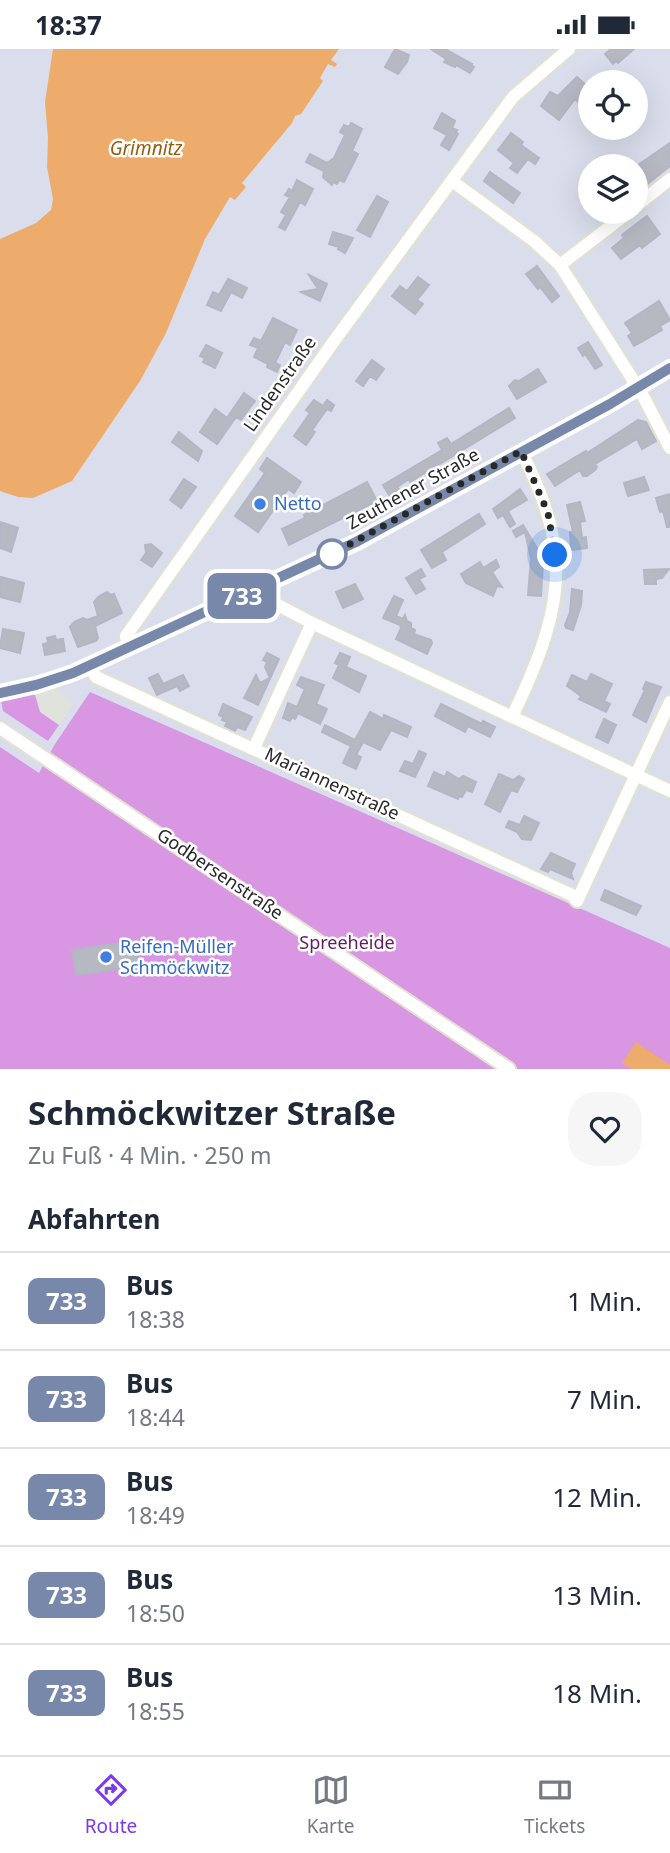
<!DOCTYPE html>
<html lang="de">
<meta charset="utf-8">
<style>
:root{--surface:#fff;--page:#f6f6f7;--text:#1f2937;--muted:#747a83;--line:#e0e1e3;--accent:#7c3aed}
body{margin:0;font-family:"Noto Sans",sans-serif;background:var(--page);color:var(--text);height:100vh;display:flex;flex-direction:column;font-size:26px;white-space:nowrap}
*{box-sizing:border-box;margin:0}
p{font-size:23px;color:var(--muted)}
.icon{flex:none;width:38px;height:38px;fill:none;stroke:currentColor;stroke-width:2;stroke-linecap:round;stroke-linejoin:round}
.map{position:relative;height:1020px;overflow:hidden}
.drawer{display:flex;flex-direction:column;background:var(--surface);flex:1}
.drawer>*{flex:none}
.badge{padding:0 14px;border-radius:10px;font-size:24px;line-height:46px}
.fabs{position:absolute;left:578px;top:21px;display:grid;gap:14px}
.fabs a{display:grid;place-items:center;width:70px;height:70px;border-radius:50%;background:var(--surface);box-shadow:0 7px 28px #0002;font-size:35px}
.you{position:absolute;width:35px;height:35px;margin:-18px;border:5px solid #fff;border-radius:50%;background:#1a73e8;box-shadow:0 0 0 10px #1a73e833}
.map>.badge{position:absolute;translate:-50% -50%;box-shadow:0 0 0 4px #fff}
h2{padding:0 28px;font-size:26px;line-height:63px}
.round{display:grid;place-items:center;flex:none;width:74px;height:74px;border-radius:28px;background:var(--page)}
.head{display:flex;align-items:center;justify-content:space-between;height:119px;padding:0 28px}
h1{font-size:33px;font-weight:700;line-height:52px}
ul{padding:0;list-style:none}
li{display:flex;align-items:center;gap:21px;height:98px;padding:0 28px;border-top:2px solid var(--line)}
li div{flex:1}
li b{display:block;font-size:26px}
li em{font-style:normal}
li .badge{min-width:77px;font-weight:700;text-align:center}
.status{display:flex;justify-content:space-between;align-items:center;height:49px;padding:0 35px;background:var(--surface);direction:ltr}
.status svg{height:19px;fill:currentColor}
.menu{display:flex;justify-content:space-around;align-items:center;height:98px;border-top:2px solid var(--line);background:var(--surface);font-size:19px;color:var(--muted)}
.menu a{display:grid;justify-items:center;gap:4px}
.menu .on{color:var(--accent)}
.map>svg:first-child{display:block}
.industrial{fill:#dfe3db}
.green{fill:#d996e2}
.water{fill:#eeac6c}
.building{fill:#b6b8c2;stroke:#b4b6c6;stroke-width:2}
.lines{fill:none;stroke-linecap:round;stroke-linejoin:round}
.minor-casing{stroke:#e1e2cf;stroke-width:16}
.major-casing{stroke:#fff;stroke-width:18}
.minor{stroke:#fff;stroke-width:12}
.major{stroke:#5a5af0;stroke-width:14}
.line-casing{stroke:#fff;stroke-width:16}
.line{stroke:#78a;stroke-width:10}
.walk{stroke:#282828;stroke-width:7;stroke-dasharray:0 12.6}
.shop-dot{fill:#3f7fe0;stroke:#fff;stroke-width:2.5}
.stop-dot{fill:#fff;stroke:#78a;stroke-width:3.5}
.labels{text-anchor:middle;stroke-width:5;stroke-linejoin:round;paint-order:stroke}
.street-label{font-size:18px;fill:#282828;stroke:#fff}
.shop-label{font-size:18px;fill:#366cbe;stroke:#fff;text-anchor:start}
.park-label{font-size:18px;fill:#641a62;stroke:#fff}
.water-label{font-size:19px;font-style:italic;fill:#975d0e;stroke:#fff}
</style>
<div class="status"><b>18:37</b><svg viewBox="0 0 49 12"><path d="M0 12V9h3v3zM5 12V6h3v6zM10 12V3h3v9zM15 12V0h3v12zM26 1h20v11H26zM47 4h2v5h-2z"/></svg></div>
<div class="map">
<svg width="670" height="1020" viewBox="0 0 670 1020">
<rect width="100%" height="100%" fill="#daddeb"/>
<!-- industrial -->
<path class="industrial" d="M58 638 61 645 74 654 59 676 40 663 35 646Z"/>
<!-- green -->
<path class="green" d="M90 643 670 899V1020H0V698L39 724 55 695Z
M31 645 35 646 40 663 59 676 48 692 3 662 1 652Z"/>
<!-- water -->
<path class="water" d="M53 0H339L331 11 337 15 335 18 328 15 320 29 323 32 301 65 295 67 292 74 242 134 246 138 235 151 230 148 205 190 166 284 140 332 72 432 33 449 18 448 0 442V190L36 174 51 161 53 150 47 118 48 89 45 53Z
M636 993 670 1016V1020H632L622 1014Z"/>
<!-- building -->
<path class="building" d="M395 0 409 6 407 13 398 25 385 18Z
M431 0H445L472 15 471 16 474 18 470 24 456 16 455 18 444 13 446 10Z
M611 0H634L618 14 616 12 613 15 605 5Z
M577 28 590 40V54L584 59 575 50 559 71 541 57 550 43 558 47Z
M442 64 455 72 452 79 457 81 456 84 458 85 449 101 441 96 447 86 434 79Z
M351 74 362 80 352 102 358 105 344 133 339 131 337 135 333 133 332 136 323 128 324 122 306 113 310 105 327 114 334 109 345 86 340 83 344 76 349 78Z
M511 84 523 93 521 96 539 109 535 115 528 110 517 124 510 119 514 114 498 101Z
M670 94V117L635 145V118Z
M490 123 520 144 513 154 484 132Z
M297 131 313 140 305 156 300 153 285 181 279 178 286 166 281 163 290 148 285 146 289 140 292 142Z
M377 147 388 153 370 188 357 181Z
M647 167 660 185 642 199 640 196 621 210 612 199 624 189 622 186Z
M333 183 353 189 345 204 338 200 339 198 329 195Z
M537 217 559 247 552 253 540 238 538 240 526 225Z
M309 226 327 235 320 252 301 243 318 240Z
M418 228 429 236 417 251 423 255 415 265 392 247 400 237 407 242Z
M228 230 247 239 242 249 231 243 221 262 207 256 213 243 219 246Z
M659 252 670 271 660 277 662 281 634 297 628 287 632 284 625 274Z
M273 269 297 281 290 296 285 293 275 314 280 316 277 323 267 318 268 315 254 308 258 299 250 296 254 289 261 292Z
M588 293 602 316 595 320 585 305 583 307 578 299Z
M206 296 222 304 215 319 203 313 205 309 200 307Z
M372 311 384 320 376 331 370 327 363 337 356 332Z
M538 320 546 333 517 350 509 337 515 331 519 332Z
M244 344 255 352 241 371 236 368 217 395 200 383 215 360 227 369Z
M314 351 323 357 327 351 334 356 331 362 327 360 312 381 315 383 306 396 294 387 310 364 306 361Z
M509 359 515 369 410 433 409 430 397 438 399 440 389 446 383 436 442 401 438 394 447 389 451 395Z
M638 371 646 373 656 392 642 400 637 390 595 415 597 418 595 421 587 427H583L580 421 555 437 547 425 586 402 587 404Z
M179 383 202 402 198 412 172 393Z
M267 409 301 433 294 444 288 440 258 483 235 467 265 424 260 420Z
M644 428 649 441 628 447 624 434Z
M184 430 196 438 181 459 170 451Z
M367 433 377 452 289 496 282 480 305 469 304 466Z
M520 440 527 451 508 462 515 475 510 478 503 466 498 469 493 460Z
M670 445V478H667L663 462 660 463 656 449Z
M580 453 585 472 580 473 582 489 586 488 587 499 571 501 570 483H573L567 456Z
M479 465 485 475 442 503 446 511 432 519 421 501Z
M0 473 18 479 11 503 0 499Z
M523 476 540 504V512H543L541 547 528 546 531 510 525 483 516 488 513 482Z
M151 495 162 504 152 518 141 511 146 504 145 496Z
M496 511 499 518 492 523 502 538 497 537 493 547 466 534 461 525 480 513 483 519Z
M421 520 425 527 419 530 425 540 416 545 406 529Z
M669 520 662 529 656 530V535H645L644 521Z
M1 528 24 534 20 553 0 548Z
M355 535 363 550 343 559 336 543Z
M572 540 582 542 581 556 573 581 566 579 565 576 570 563Z
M107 543 111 546 114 545 122 564 95 577 98 589 96 592 78 598 70 578 74 573 83 569 87 571 98 567 94 553 98 548Z
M394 547 403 551 396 567 403 570 405 566 407 572 411 574V579L415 581 414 585 431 591 432 594 427 605 396 590 401 579 400 576 383 569Z
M3 580 24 584 20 604 0 599Z
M55 587 56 591 63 590 65 602 45 606 43 595 48 594 47 589Z
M267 604 279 610 258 656 244 649 256 626 260 634 270 629 265 618 267 613 263 611Z
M340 604 350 608 346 618 366 627 359 643 333 629 339 616 335 614Z
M158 625 163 635 183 626 189 637 180 642 177 637 157 646 149 629Z
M591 625 612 635 604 652 610 655 606 663 579 650 581 647 567 637 572 626 587 633Z
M301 628 324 636 316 655 327 660 320 675 298 664 295 670 292 668 290 672 283 669 288 654 297 658 305 640 297 636Z
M646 633 661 638 646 673 633 666 645 641 643 640Z
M223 655 252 668 245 681 237 678 235 682 225 677 227 673 222 671 223 668 219 666Z
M441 655 482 675 483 672 495 678 490 688 468 677 465 683 435 667Z
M370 663 383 670 384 666 411 678 407 688 391 681 380 701 363 693 356 706 361 708 356 720 343 714 351 697 322 683 325 676 355 691Z
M604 670 616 676 608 694 596 688Z
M419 702 426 705 415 728 400 722 405 712 413 715Z
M434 723 445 728 447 723 459 730 463 727 476 733 472 743 466 741 462 748 459 747 458 750 428 737Z
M499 725 513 731 519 727 524 730 517 743 511 741 500 763 485 755Z
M524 767 539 774 531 791 522 790 517 783 506 778 509 772 520 776Z
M551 804 575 815 571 824 573 830 550 820 548 823 541 820Z
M605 841 641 857 636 866 601 851Z
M135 892 139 917 76 926 72 901Z"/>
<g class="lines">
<!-- minor casing -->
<g class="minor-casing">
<path id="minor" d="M452 132 534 192 560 216 642 345 670 399
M635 158 670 130
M560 216 629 163
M264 537 274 554 312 574 670 742
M128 598 126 587 334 292 513 48 569 0
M89 616 96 628 120 639 572 846 577 852 670 653
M512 668C561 565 576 508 521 402
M0 679 509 1020
M254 699 312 574"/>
</g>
<!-- major casing -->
<g class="major-casing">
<path id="major" d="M0 644 36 636 73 624 357 493 610 355 670 319"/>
</g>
<!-- minor -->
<use href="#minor" class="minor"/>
<!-- major -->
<use href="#major" class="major"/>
</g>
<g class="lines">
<!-- line casing -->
<g class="line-casing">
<path id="line" d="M0 644 36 636 73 624 356 493 610 355 670 319"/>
</g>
<!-- line -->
<use href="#line" class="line"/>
<!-- walk -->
<path class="walk" d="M332 505 330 506 521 402 548 464 555 506"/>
</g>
<!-- markers -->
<g class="shop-dot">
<circle cx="260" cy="455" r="7"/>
<circle cx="106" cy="908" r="7"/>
</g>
<circle class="stop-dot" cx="332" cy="505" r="14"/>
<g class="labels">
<!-- street labels -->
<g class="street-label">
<text transform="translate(280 335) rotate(-55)" y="6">Lindenstraße</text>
<text transform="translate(413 440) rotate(-29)" y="6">Zeuthener Straße</text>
<text transform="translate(332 735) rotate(25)" y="6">Mariannenstraße</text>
<text transform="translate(220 825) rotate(34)" y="6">Godbersenstraße</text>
</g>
<!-- shop labels -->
<g class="shop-label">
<text x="274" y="461">Netto</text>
<text x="120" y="904">Reifen-Müller<tspan x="120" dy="21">Schmöckwitz</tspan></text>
</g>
<!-- park labels -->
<g class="park-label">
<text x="347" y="900">Spreeheide</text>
</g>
<!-- water labels -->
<g class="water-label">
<text x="146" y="106">Grimnitz</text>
</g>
</g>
</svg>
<div class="fabs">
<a><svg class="icon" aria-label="locate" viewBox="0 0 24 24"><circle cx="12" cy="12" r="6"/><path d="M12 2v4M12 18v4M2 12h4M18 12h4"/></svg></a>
<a><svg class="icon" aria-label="layers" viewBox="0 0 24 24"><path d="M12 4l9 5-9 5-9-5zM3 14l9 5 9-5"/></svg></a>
</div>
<div class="you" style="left:555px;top:506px"></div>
<b class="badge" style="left:242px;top:547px;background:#78a;color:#fff">733</b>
</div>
<section class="drawer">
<div class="head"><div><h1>Schmöckwitzer Straße</h1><p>Zu Fuß · 4 Min. · 250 m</p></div><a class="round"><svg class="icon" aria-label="heart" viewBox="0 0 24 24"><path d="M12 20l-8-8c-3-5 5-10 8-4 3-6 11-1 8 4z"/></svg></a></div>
<h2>Abfahrten</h2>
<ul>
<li><span class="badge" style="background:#78a;color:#fff">733</span><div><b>Bus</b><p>18:38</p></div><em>1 Min.</em></li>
<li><span class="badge" style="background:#78a;color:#fff">733</span><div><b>Bus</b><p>18:44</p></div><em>7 Min.</em></li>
<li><span class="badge" style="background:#78a;color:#fff">733</span><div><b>Bus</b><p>18:49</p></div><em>12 Min.</em></li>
<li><span class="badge" style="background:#78a;color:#fff">733</span><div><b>Bus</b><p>18:50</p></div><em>13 Min.</em></li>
<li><span class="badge" style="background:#78a;color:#fff">733</span><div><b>Bus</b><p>18:55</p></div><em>18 Min.</em></li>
</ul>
</section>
<nav class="menu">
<a class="on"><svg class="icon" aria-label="directions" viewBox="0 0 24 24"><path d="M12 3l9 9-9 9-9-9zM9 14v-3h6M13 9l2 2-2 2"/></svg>Route</a>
<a><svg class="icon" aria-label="map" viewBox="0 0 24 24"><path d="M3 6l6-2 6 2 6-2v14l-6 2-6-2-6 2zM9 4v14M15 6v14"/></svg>Karte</a>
<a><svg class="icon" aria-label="tickets" viewBox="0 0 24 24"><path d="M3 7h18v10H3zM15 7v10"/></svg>Tickets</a>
</nav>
